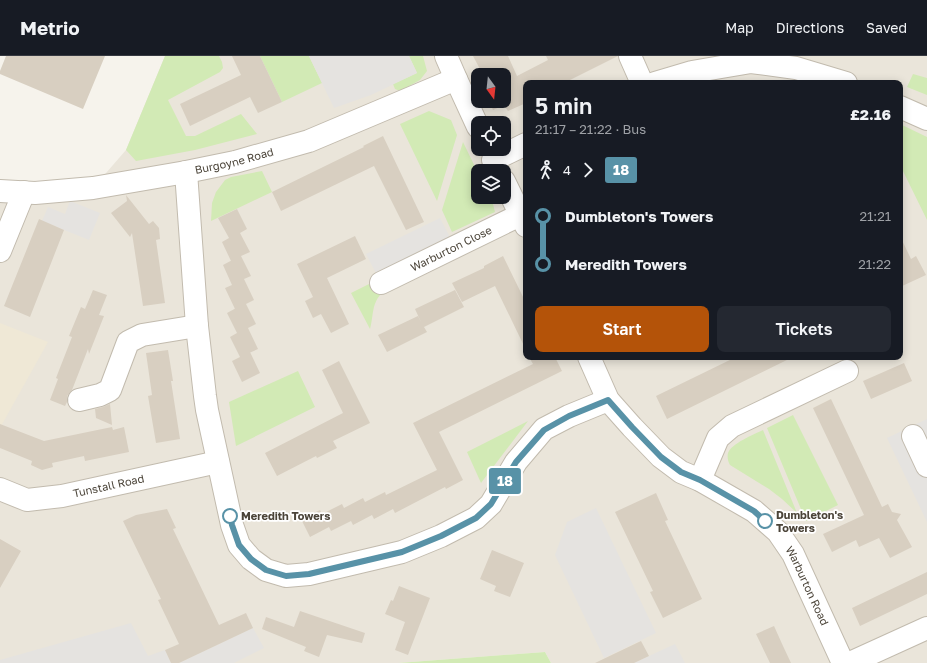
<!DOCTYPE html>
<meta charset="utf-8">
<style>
:root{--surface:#171b24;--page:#242831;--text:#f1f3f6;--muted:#9ea1a6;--line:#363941;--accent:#b45309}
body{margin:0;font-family:"Golos Text",sans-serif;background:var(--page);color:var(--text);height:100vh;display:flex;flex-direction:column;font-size:15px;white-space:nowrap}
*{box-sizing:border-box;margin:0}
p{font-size:13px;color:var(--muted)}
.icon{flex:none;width:22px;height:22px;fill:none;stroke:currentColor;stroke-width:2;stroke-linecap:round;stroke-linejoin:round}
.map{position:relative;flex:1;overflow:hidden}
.drawer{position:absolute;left:523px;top:24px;width:380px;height:280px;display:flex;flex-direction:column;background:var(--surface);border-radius:8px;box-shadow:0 2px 10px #0003}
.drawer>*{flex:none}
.badge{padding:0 8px;border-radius:3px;font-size:14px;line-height:26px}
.needle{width:26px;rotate:165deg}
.buttons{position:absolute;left:471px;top:12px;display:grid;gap:8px}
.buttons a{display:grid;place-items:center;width:40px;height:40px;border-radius:8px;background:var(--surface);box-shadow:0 2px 10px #0003;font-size:20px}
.map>.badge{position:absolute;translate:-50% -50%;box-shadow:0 0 0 2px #fff}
.legs{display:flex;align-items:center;gap:6px;height:44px;padding:0 12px;font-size:13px}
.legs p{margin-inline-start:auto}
.headline{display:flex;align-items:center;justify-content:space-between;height:68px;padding:0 12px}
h1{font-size:22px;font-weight:600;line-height:30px}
.button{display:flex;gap:8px;margin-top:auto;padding:8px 12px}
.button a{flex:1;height:46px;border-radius:8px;background:var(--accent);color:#fff;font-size:16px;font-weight:600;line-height:46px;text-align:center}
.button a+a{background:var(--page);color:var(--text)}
ul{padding:0 12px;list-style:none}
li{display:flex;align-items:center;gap:14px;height:48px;font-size:15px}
li i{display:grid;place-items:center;width:6px;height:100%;margin:0 5px;background:currentColor}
li i::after{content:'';width:10px;height:10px;margin:-5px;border:3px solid;border-radius:50%;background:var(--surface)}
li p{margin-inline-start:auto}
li:first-child i{background:linear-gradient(#0000 50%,currentColor 0)}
li:last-child i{background:linear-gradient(currentColor 50%,#0000 0)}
header{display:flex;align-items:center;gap:24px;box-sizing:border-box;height:56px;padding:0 20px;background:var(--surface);border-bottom:1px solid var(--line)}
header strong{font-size:19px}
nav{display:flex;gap:22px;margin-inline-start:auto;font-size:14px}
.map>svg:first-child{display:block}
.residential{fill:#eae5da;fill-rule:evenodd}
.education{fill:#efe8d6}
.green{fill:#d2eab5}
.parking{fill:#e5e3e0}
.building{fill:#d8cfc1}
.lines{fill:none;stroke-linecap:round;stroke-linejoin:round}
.minor-casing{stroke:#c2bbae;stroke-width:24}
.minor{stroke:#fff;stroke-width:22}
.line-1-casing{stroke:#fff;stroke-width:9}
.line-1{stroke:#5892a7;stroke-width:6}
.stop-1-dot{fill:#fff;stroke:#5892a7;stroke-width:2}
.labels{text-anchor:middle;stroke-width:3.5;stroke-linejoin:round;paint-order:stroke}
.street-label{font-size:11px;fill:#4b4439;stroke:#fff}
.stop-label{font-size:11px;font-weight:bold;fill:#4b4439;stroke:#fff;text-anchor:start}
</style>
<header>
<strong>Metrio</strong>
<nav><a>Map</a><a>Directions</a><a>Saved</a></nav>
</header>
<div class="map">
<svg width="927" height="607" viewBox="0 0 927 607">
<rect width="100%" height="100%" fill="#f6f3ec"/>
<!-- residential -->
<path class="residential" d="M165 0H927V607H551L545 596 398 607H0V135L93 132 126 94ZM478 19H504V45H478ZM526 27H900V301H526ZM478 67H504V93H478ZM478 115H504V141H478Z"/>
<!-- education -->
<path class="education" d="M0 267 48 286 0 372Z"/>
<!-- green -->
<path class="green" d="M165 0H219L222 6 223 12 220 16 168 44 186 80H195L241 58 257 78 195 94 136 105 126 94Z
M260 0H309L322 27 282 46Z
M409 0H423L427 15 420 24 400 35 395 33 393 28 417 17Z
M913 18 927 22V39L907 31Z
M429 55 451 64 457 79 437 145 400 68Z
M900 68 927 81V164L900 109Z
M463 86 478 117V141H490L493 148 495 156 452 176 442 154Z
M262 115 272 136 211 165 212 147 216 136 225 124 231 121Z
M377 224 383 236C371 247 374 259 370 273L351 237Z
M298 315 315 351 236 390 229 346Z
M793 359 838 449 806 465 767 372Z
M528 365 481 427 467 396Z
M763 374 797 457 782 443 769 433 730 409C728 406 727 401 728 397 732 387 753 379 763 374Z
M545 596 551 607H398Z"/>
<!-- parking -->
<path class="parking" d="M309 0H409L417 17 371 39 334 52Z
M70 145 100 157 89 184 42 165 48 151 65 158Z
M440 162 453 187 379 223 366 198Z
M927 363V466L887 382Z
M596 452 656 577 604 602 555 499 567 466Z
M131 567 148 600 165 594 171 607H0V604Z
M253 572 264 592 234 607H179Z
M675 588 685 607H634Z"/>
<!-- building -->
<path class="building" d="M6 0H105L83 53 0 18V15Z
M232 0H260L282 46 258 57 250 41 190 70 180 48 241 19Z
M473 0H508L517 20 548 4 546 0H618L564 27H526V47L508 55 504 49 493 54 489 45H504V19H478V21L476 17 481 15Z
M383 80 424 166 406 174 374 110 281 155 272 136 364 91 363 90Z
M126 139 149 168 153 165 159 172 160 183 156 184 165 247 143 250 132 177 130 181 111 157 127 145Z
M237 153 247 173 240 177 250 196 241 200 251 220 244 223 254 244 246 248 256 268 248 272 258 293 240 301 230 281 237 277 227 257 238 251 235 253 225 232 232 229 223 209 238 201 231 205 222 186 229 182 218 162Z
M39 163 64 174 30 261 4 250Z
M355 180 366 203 327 222 349 268 331 277 321 258 313 262 305 245 313 241 297 208Z
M900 180 911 203 916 200 926 219 900 231Z
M503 200 526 247V294L495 230 462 246 452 227 484 212V210Z
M93 234 107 239 99 259 104 260 89 298 88 293 72 334 67 340V346L65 350 50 344 58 323 56 322 72 281 69 280 81 251 85 253Z
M455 234 464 251 424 271 427 276 387 296 378 279 418 260 421 266 415 253Z
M168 294 173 325H171L180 383 156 387 148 340 152 339 146 297Z
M250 296 260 317 242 326 232 305Z
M529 301H555L562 315 439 376 463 424 446 433 445 431 395 457 393 453 374 463 372 459 353 469 351 465 331 475 329 471 310 481 301 463 320 454 322 458 342 448 344 452 363 442 365 446 385 436 386 439 437 414 413 367 533 308Z
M736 301H793L667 363 656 340Z
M339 305 370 367 333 385 337 392 317 402 316 400 277 420 265 397 343 357 322 314Z
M904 307 912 325 871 343 863 325Z
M831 343 882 451 888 448 892 456 901 458 897 464 912 491 890 502 879 482 859 491 856 484 832 496 823 478 864 459 813 352Z
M110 348 112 369 96 362 95 353 103 351Z
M0 368 44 385 112 371 113 374 124 371 129 396 85 405 84 400 52 407 53 411 42 414 31 409 32 405 0 392Z
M656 437 668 464 665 465 702 543 663 562 650 536 653 535 615 456Z
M167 453 176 472 173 473 219 569 246 557 253 572 179 607H171L165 594 179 588 158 544 161 543 123 465 136 459Z
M0 483 21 495 0 532Z
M492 494 524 507 510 541 494 535 496 530 480 523Z
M927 516V538L860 570 852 552Z
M399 530 430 542 408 599 395 594 405 566 385 558 391 544 393 545Z
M300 555 365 577 362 587 327 579 319 601 304 595 306 591 262 573 266 561 294 571Z
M774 570 783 590 791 607H770L756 578Z
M641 585 649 600 634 607H595Z"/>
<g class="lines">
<!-- minor casing -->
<g class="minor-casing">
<g id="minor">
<path d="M446 0 456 23 478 71"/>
<path d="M630 0 642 27"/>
<path d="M655 27 692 16 751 6 796 12 846 27"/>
<path d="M900 51 927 63"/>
<path d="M493 104 526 88"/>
<path d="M186 116 197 270 205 340 207 354 232 469 239 489 251 503 266 514 286 520 309 518 402 496 441 480 476 462 491 448 516 406 544 373 569 360 608 344"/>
<path d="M504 125 526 170"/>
<path id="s1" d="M0 135 35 137 93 132 186 116 235 106 309 85 456 23"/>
<path d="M0 195 24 136"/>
<path id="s2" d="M381 227 520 159"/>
<path id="s3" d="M589 301 608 344 632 371 661 401 681 416 700 424 754 455 778 476 793 498 843 607"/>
<path d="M79 344 100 339 110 334 128 286 142 279 197 270"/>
<path d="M913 380 927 410"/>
<path d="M700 424 718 382 732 370 847 315"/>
<path id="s4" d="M0 433 27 444 62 440 218 406"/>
<path d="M850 607 927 572"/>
</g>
</g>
<!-- minor -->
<use href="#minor" class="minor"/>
</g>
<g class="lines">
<!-- line-1 casing -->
<g class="line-1-casing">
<path id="line-1" d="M230 460 232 469 239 489 251 503 266 514 286 520 309 518 402 496 441 480 476 462 491 448 516 406 544 374 569 360 608 344 632 371 661 401 681 416 700 424 754 455 765 465"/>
</g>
<!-- line-1 -->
<use href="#line-1" class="line-1"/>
</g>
<!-- markers -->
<g class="stop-1-dot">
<circle cx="230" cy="460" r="7"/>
<circle cx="765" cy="465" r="7"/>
</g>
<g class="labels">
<!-- street labels -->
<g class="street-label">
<text dy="4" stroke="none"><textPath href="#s1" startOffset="237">Burgoyne Road</textPath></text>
<text dy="4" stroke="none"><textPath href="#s2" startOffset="78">Warburton Close</textPath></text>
<text dy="4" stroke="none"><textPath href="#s4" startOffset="112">Tunstall Road</textPath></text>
<text dy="4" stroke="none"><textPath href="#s3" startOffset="326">Warburton Road</textPath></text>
</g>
<!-- stop labels -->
<g class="stop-label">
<text x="776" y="463">Dumbleton's<tspan x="776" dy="13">Towers</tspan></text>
<text x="241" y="464">Meredith Towers</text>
</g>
</g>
</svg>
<div class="buttons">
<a><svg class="needle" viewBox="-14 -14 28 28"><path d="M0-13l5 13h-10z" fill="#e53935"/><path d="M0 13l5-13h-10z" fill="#9ea1a6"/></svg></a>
<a><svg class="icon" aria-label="locate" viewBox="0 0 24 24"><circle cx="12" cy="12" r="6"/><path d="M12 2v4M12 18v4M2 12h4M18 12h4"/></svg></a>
<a><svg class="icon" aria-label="layers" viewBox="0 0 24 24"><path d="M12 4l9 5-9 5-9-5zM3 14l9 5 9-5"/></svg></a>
</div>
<b class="badge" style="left:505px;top:425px;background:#5892a7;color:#fff">18</b>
<section class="drawer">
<div class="headline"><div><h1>5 min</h1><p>21:17 – 21:22 · Bus</p></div><b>£2.16</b></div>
<div class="legs"><svg class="icon" aria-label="walk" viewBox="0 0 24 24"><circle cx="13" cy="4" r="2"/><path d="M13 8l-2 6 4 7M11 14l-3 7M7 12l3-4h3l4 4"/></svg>4<svg class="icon" aria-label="forward" viewBox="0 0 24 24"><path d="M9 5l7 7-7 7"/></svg><b class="badge" style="background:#5892a7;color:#fff">18</b></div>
<ul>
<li><i style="color:#5892a7"></i><b>Dumbleton's Towers</b><p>21:21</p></li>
<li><i style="color:#5892a7"></i><b>Meredith Towers</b><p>21:22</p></li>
</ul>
<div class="button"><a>Start</a><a>Tickets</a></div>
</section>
</div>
